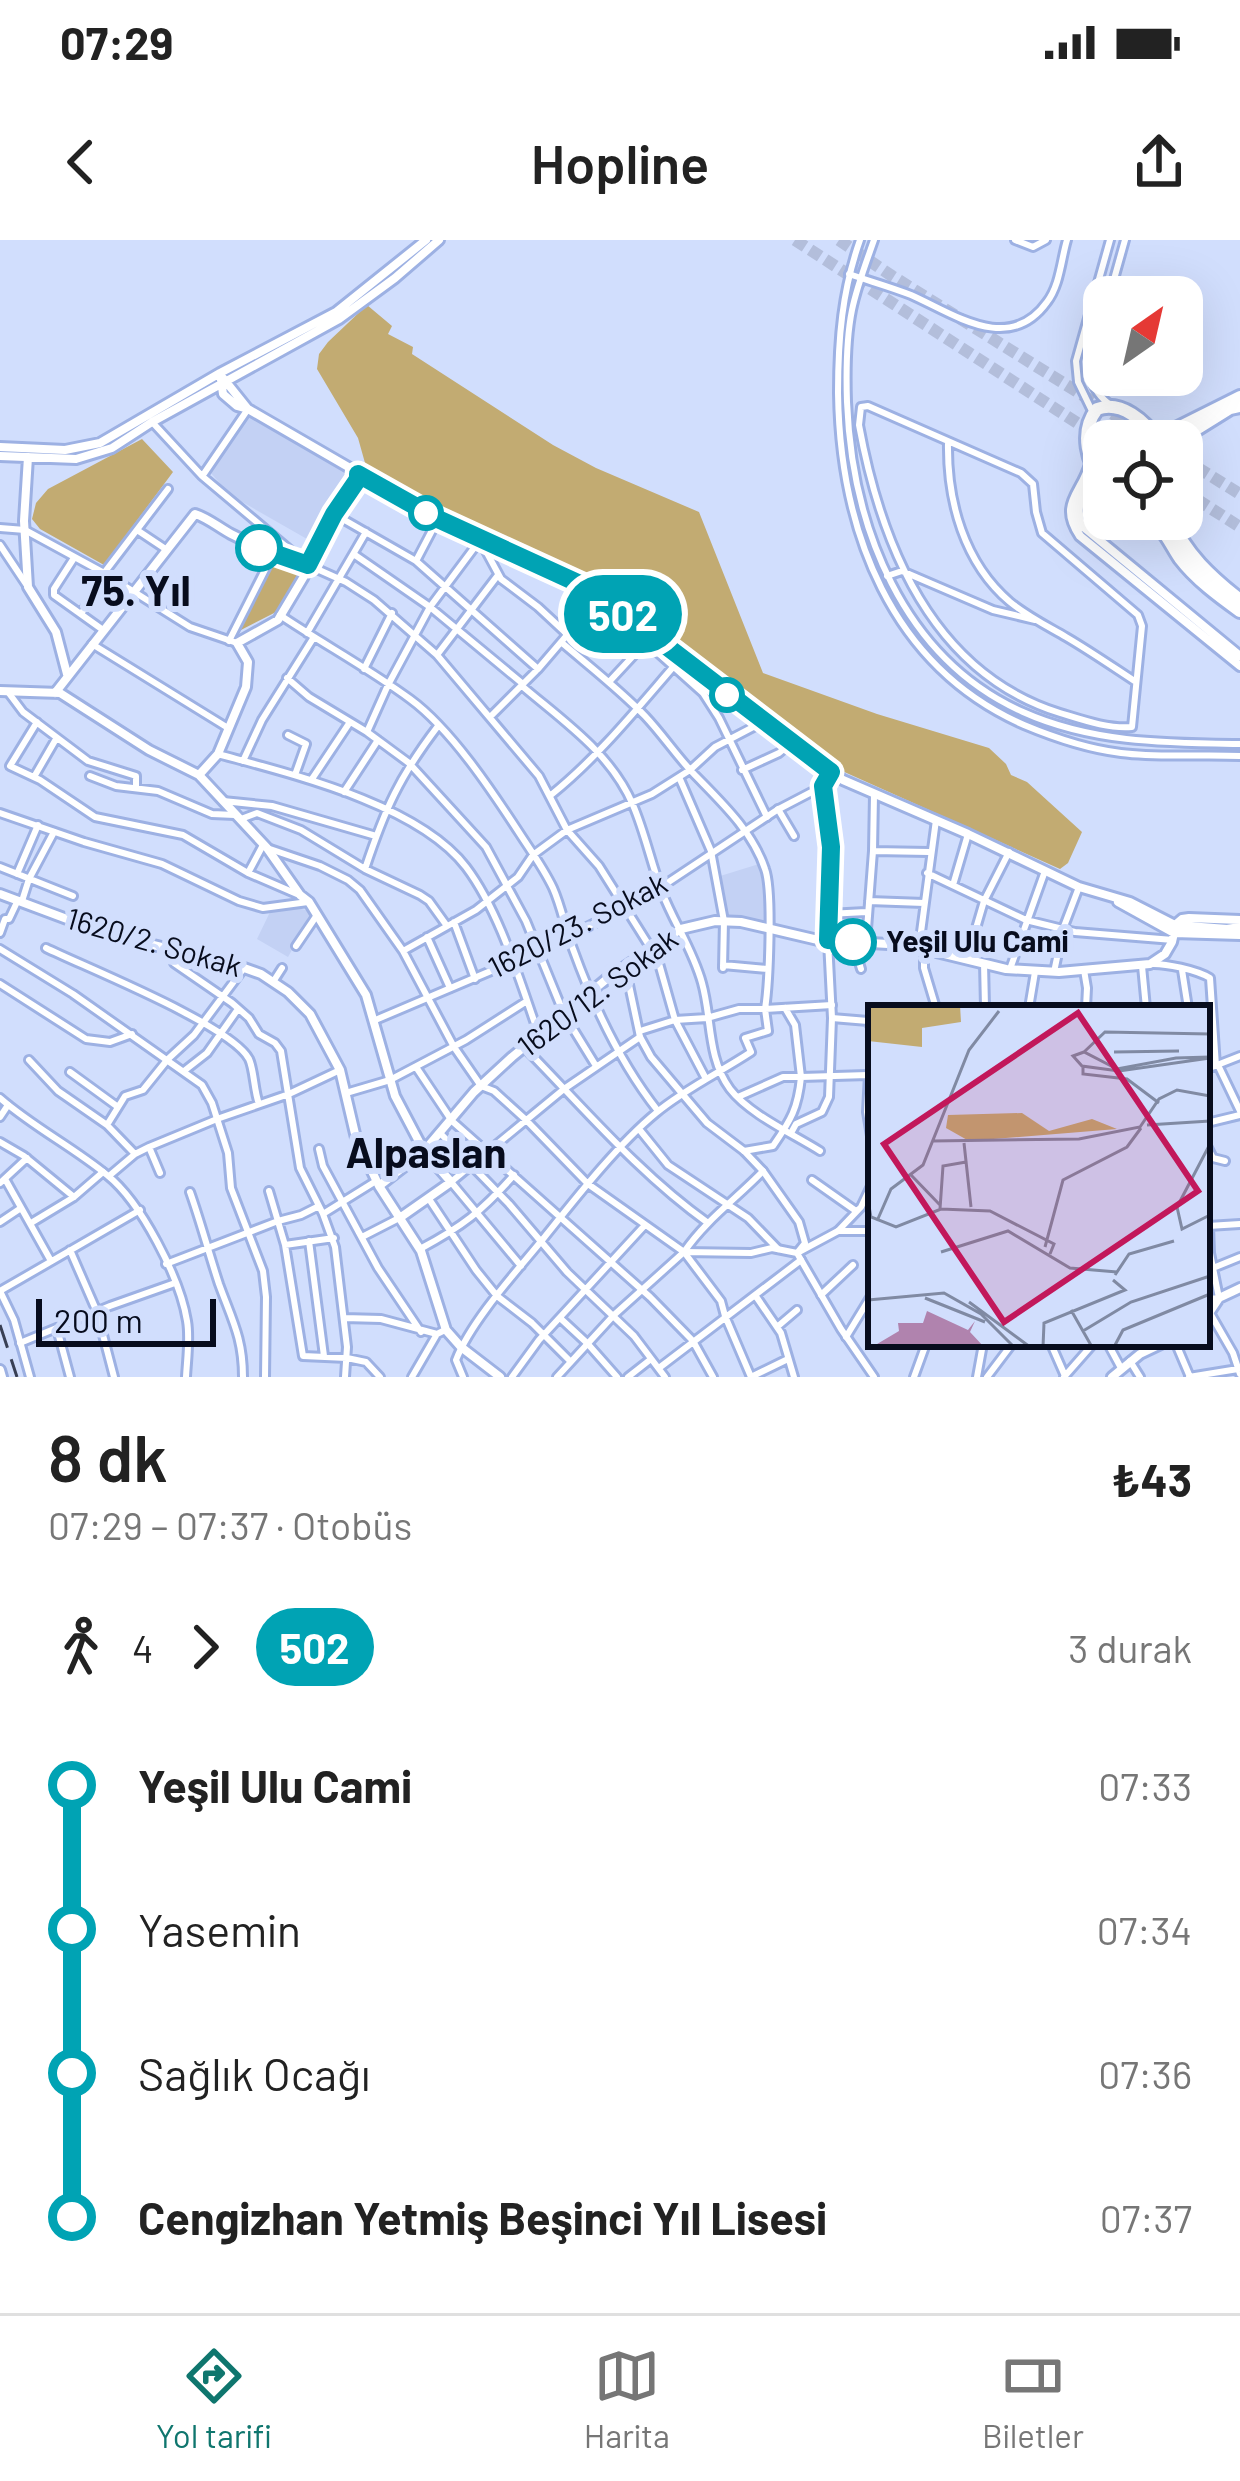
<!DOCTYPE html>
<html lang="tr">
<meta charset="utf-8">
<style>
:root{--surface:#fff;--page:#f6f6f6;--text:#222;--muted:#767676;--line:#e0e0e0;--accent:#0f766e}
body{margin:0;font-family:Barlow,sans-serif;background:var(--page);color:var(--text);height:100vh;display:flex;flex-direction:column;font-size:45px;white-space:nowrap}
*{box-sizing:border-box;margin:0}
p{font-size:39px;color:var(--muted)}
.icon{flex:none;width:66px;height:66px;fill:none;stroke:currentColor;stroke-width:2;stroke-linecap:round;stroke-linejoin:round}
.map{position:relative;height:1137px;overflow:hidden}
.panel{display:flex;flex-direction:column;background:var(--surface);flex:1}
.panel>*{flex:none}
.badge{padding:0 24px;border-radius:39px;font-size:42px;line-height:78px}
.needle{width:78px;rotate:34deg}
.fabs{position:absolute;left:1083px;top:36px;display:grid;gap:24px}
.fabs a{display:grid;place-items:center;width:120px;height:120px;border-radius:24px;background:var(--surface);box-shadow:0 12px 48px #0002;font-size:60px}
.scale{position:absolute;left:36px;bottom:30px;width:180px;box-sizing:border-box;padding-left:12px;border:6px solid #070c1d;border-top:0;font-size:33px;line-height:42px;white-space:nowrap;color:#070c1d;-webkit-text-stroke:9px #d1defd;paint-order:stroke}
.map>.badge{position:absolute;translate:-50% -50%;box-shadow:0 0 0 6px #fff}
.legs{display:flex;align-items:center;gap:18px;height:132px;padding:0 48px;font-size:39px}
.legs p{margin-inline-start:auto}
.headline{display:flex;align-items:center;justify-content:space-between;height:204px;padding:0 48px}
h1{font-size:66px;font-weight:600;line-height:90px}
ul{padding:0 48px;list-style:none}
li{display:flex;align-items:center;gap:42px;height:144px;font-size:45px}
li i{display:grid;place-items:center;width:18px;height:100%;margin:0 15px;background:currentColor}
li i::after{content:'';width:30px;height:30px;margin:-15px;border:9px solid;border-radius:50%;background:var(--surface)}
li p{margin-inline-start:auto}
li:first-child i{background:linear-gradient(#0000 50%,currentColor 0)}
li:last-child i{background:linear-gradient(currentColor 50%,#0000 0)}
.status{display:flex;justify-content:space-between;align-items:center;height:84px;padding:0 60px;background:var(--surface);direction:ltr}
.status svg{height:33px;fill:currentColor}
header{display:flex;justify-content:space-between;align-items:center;height:156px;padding:0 48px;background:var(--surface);font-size:54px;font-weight:600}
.dock{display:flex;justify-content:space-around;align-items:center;height:168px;border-top:3px solid var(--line);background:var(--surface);font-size:33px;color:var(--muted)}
.dock a{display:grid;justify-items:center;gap:6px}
.dock .current{color:var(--accent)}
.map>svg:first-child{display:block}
.built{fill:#c3d1f4}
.green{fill:#c2ab72}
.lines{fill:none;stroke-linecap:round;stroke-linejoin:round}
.motorway-tunnel{stroke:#b3bedb;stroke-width:12;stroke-dasharray:12 6;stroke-linecap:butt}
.minor-casing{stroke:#9db1e3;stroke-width:12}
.tertiary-casing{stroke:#9db1e3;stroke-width:12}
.secondary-casing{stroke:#9db1e3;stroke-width:14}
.motorway-casing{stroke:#9db1e3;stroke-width:18}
.minor{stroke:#fff;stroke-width:6}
.tertiary{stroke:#fff;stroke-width:6}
.secondary{stroke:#fff;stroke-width:8}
.motorway{stroke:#fff;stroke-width:12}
.rail{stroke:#394055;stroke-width:3;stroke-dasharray:24 12;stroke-linecap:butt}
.line-1-casing{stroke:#fff;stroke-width:27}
.line-1{stroke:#00a3b4;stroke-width:18}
.stop-1-dot{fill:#fff;stroke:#00a3b4;stroke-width:6}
.labels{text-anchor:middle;stroke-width:12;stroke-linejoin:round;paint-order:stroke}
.street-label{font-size:30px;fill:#070c1d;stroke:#d1defd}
.stop-label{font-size:30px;font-weight:bold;fill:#070c1d;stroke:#d1defd;text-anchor:start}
.district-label{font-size:42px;font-weight:bold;fill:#070c1d;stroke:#d1defd}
.inset-road{fill:none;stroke:#808aa3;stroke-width:3}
.view{fill:#c2185b;fill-opacity:0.15;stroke:#c2185b;stroke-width:6}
.inset-edge{fill:none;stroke:#070c1d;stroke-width:6}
</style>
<div class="status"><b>07:29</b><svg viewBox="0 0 49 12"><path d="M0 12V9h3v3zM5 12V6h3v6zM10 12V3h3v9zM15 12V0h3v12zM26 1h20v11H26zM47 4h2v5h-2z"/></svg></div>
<header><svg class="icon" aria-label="back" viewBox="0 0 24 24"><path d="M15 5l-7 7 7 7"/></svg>Hopline<svg class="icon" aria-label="share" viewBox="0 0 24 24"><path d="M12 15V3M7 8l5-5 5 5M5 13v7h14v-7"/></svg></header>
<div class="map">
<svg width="1240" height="1137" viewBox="0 0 1240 1137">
<rect width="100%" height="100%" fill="#d1defd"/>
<!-- built -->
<path class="built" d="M247 172 354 233 314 303 230 255 210 232Z
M759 624 765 635 764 683 725 679 717 637Z
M297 668 306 670 311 676 288 717 257 699 271 670Z"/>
<!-- green -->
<path class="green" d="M367 65 392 86 388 94 413 107 412 114 553 205 596 228 699 272 763 433 877 474 989 508 1006 524 1011 535 1027 542 1082 592 1068 623 1060 629 831 526 687 416 614 356 585 339 381 240 367 230 358 198 317 129 319 114 328 102Z
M142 199 173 232 104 325 40 289 32 279 36 263 48 249Z
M275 321 300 331 278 371 239 391Z"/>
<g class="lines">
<!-- motorway-tunnel -->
<path class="motorway-tunnel" d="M795 0 1105 201
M839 0 892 36 1156 201
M1182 218 1240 254
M1182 250 1240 287"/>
<!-- minor casing -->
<g class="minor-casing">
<path id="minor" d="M1015 0 1033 7 1046 0
M849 34C869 41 891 47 911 55 954 74 1009 115 1047 62 1060 45 1061 20 1067 0
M868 166 1021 233 1033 244 1036 272 1042 293 1138 375 1142 386 1132 487C1108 489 1083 480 1060 473 932 433 881 305 859 185L861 167Z
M153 183 202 236 308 325 346 342 374 360 437 415 539 536 567 590 599 626 650 707 658 720 675 780 706 839
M948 203C947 261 964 323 1010 362 1027 376 1047 386 1066 397 1090 411 1113 427 1136 442
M203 235 248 169
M334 274 416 321 538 429
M0 288 25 290
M137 290 167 310
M0 305 26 344
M355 315 430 367 523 444
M74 318 54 349V355L103 390
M416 321 438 279
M104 333 168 249
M887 336 902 331 993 370 1035 380
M598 359 703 453 719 478 767 577
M81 374 102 341 129 358
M280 375C323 404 368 428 410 459 451 489 492 551 520 594 531 611 544 629 553 648 562 668 565 689 573 709 594 767 620 823 658 871
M307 393 366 292
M229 401 273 314
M561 402C589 426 619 449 645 476 662 494 676 515 693 533 720 561 752 590 765 629 773 651 769 743 765 769L832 765
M92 404 228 488
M437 415 498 335
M364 429 392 373
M287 438 309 457 367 492 409 523 486 607 526 681 564 774 596 826
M609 442 647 401
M522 446C563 481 611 513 633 565 645 593 651 623 662 652 674 683 693 710 702 743 712 778 707 818 730 849 749 874 793 894 820 911
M8 452 23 472 88 521 136 536V548
M490 477 538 429 597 360
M37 482 10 526 40 540 95 577 183 595 248 633 297 654
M367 492 388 445 430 367 480 300 501 339 538 367 567 394
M288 495 306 504 295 535
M218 514C291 534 418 564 466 627 500 672 520 742 539 795
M243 521 262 480 314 397
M742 530 779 513 791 503
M90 536 116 546 158 551 212 574 235 575
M34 537 56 499
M679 537 711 611 724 681 723 728
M312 539 350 482
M344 552 378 500
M551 555C597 518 635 471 674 426
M223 561 272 566 376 596
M778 569 794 596
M241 579 257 573 301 590 365 629 420 655 429 661 447 686
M267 608 320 626 348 640 360 650 403 711 454 807 481 846 494 851 526 880 588 944 684 1012 721 1061 725 1076 751 1137
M873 611 929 612
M0 627 73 656
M365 629C385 569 399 537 438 486
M248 633 263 605
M927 633 1026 680 1075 692 1173 700
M17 634 38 585
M953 645 968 594
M22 661 29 639 54 592
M869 661 924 663
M828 674 866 672
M454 682 475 739
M0 693 5 679H9L18 660
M427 697 450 748
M853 702 861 729
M866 702 873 611 874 555
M296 706 317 675
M919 707 936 580
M46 708C87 728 231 785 249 819 254 829 254 851 259 864
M403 711 476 670 518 637 533 615 567 590 652 554 690 530 715 507 763 482
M967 719 984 661 1009 612
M174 723 232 763 249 778 259 794 275 803 281 811 300 928 323 974 335 1007 347 1107 345 1137
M984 723 985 767
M1150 724C1165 723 1197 730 1210 738L1216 826
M723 725 767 729
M1142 726 1146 768
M1010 729 1045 631
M1084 730 1087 748 1086 768
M1182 730 1188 768
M1054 732 1063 689 1079 647
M273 742 282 728
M0 744 86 799 110 802 132 794
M785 768 795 785 801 837 868 835
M978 768H993
M1029 768 1035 732
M832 778 868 781 871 787
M524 807C583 867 639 934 708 983
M29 820 58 851 107 885 135 914
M1218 825 1240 871
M416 827 452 881 650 1057 693 1101 713 1137
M1207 829 1240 816
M184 831 207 813 238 769
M70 832 118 867
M869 835 867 872 871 896
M346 853 390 840 466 800 527 761
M738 857 783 837H801C798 868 791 880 773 906L744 911
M0 877 8 865
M1207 883 1240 875
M107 885 125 856 143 850 168 819 194 795 244 728
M639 889 668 925 748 978 778 1009
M441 894 509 964 567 1032 634 1096 665 1137
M0 902 24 916 74 957
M1207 906 1213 918 1225 921
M149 907 160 933
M319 909 323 926 378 1028 421 1092
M109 936 135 914 149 907 217 879 289 854 340 830
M5 939 51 1021
M812 940 856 971
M0 943 27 918
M269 951 285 1005 303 1116 347 1118 366 1122 380 1137
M190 952C201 983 209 1014 219 1044 232 1080 243 1098 243 1137
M429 959 476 1030 497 1056 532 1083 570 1121
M323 974 376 941
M0 982 21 968
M31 983 74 957 103 932
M1208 986 1240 984
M838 991 861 967 871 946
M362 997 401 977
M309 1001 324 1116
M285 1005 334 998
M420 1009C463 986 481 972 514 935
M70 1010 97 1072 114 1137
M684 1012C706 980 736 959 763 931
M166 1024 278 981 301 975 319 966
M521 1026 451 942 564 849 640 797
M1213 1028 1240 1017
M0 1051 140 970
M755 1055 781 1093 794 1137
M821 1055 853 1025
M1207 1059 1219 1058 1210 1013 1209 986
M1210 1073 1233 1113 1240 1134
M344 1078 381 1079 437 1094 445 1090
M560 1078 587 1103 617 1137
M777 1087 797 1070
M57 1089 70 1137
M846 1097 871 1056
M20 1103 110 1066 175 1043
M1051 1104 1065 1136
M1108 1104 1121 1128
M1176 1104 1190 1137
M1130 1121 1140 1137
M659 1128 801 1020
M412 1137 437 1094
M463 1137 456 1120C471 1081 516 1032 543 999 575 959 617 905 656 873 685 849 719 833 751 812L745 798 768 791 765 769H739L707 778 675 780 640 791
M512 1137 539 1100 645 985
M628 1137 651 1119
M751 1137 788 1119
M977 1137 983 1104
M987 1137 1012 1104
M1064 1137 1093 1104
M1189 1137 1238 1129"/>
</g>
<!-- tertiary casing -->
<g class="tertiary-casing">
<path id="tertiary" d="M860 0C842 51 838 99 838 153 840 290 890 426 1024 485 1055 498 1088 509 1121 513 1160 518 1200 514 1240 516
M874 0C866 23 857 46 852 70 846 100 846 132 847 162 852 286 902 418 1023 472 1092 503 1166 503 1240 504
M1109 57 1125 0
M1104 76C1096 107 1077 139 1108 163
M1093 173 1078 142 1076 121 1110 0
M25 290 104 333 190 387 237 403
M0 573 84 602 162 624 239 661 263 668 308 662
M0 709 73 754 202 845 212 863 228 913 231 948 263 1031 266 1057 265 1137
M924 709V728L936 768
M625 726 640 797 651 817 707 883 744 911 763 931 799 982 805 1003 797 1013 801 1020 841 1089 874 1137
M373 781 538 711 640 661 777 570 823 546
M0 858C33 887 73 907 107 935 141 962 180 1038 187 1081 190 1098 187 1119 186 1137
M791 893 796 884 822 872 829 857 832 778 828 701
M0 1051 14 1080 30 1137
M557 1137 614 1075 684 1012 751 1013 772 1008 797 1013 838 991H871
M914 1137 926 1104"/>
</g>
<!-- secondary casing -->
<g class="secondary-casing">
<path id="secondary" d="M220 133 223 154 237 166 248 169 438 279 593 350 715 446 843 540 968 594 1079 647 1130 662 1175 685 1227 689 1240 687
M223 138 247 168
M0 207 65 210 100 203 220 133 336 72 426 0
M0 216 76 219 112 208 152 182 339 79 395 38 439 0
M28 217 24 281 28 347 56 392 67 434
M1090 224C1082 254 1058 263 1080 296L1240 426
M1103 248 1093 245C1079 256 1076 268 1081 285L1240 416
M0 451 60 453 149 510 199 535 267 608 300 655 309 662 366 755 395 856 424 911 451 942 401 977
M55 453 195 274C208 278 218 287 231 294 256 307 281 316 308 325
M199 535 218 514 246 447 248 422 237 403 278 380 303 338 334 274 358 239V234
M0 654 107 694 233 724 261 734 288 752 310 774 340 830 356 898 379 946 421 1011 446 1090 461 1107 500 1137
M1118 662 1174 693 1240 695
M1175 685 1182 679 1189 678 1240 680
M828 701 831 607 823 546 831 532
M379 946 424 911 474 852 512 817 608 738 681 689 715 681 741 682 818 700 888 704 924 709 1006 729 1059 732 1150 724 1165 714 1172 702 1174 693
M1207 1076 1219 1058 1240 1048
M0 1130 2 1137
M1112 1137 1140 1114 1161 1104"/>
</g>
<!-- motorway casing -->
<g class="motorway-casing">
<path id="motorway" d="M1150 189 1160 193 1172 191 1240 157
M1177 201 1230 168 1240 166
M1104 245C1088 223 1079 192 1097 169 1121 160 1145 181 1158 201
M1150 279C1165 289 1170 303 1180 318 1196 339 1219 356 1240 371
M1171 279C1184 313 1212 338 1240 360"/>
</g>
<!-- minor -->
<use href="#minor" class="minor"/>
<!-- tertiary -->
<use href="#tertiary" class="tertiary"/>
<!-- secondary -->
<use href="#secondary" class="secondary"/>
<!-- motorway -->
<use href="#motorway" class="motorway"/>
<!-- rail -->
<path class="rail" d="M0 1085 17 1137"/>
</g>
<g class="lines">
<!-- line-1 casing -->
<g class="line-1-casing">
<path id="line-1" d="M259 308 308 325 334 274 358 239V234L438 279 593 350 831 532 823 546 831 607 828 700 853 702"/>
</g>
<!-- line-1 -->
<use href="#line-1" class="line-1"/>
</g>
<!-- markers -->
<g class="stop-1-dot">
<circle cx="426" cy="273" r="15"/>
<circle cx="259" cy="308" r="21"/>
<circle cx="727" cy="455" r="15"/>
<circle cx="853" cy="702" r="21"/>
</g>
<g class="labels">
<!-- street labels -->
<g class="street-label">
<text transform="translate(578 686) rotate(-27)" y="10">1620/23. Sokak</text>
<text transform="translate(154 703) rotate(16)" y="10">1620/2. Sokak</text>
<text transform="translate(598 753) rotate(-37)" y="10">1620/12. Sokak</text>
</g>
<!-- stop labels -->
<g class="stop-label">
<text x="886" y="712">Yeşil Ulu Cami</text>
</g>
<!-- district labels -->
<g class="district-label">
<text x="136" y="366">75. Yıl</text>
<text x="426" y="928">Alpaslan</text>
</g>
</g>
<!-- overview -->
<g transform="translate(868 765)">
<rect width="342" height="342" fill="#d1defd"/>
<path d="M0 0H92L93 17 54 23V42L0 36ZM154 108 181 126 224 114 249 124 101 136 78 123 80 110Z" fill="#c2ab72"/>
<path d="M59 306 100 325 107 316 102 327 116 342H4L31 326 30 318H55Z" fill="#b083ae"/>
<path class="inset-road" d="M216 47 237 27 342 29M246 47 311 46M342 52 308 53 249 64 216 47 205 51 214 61 251 66 342 53M215 61V69L259 74 291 98M0 114V155M279 120 342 116M64 136 211 134 272 122 291 94 309 85 342 91M96 138 103 202M342 139 309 202 314 224 342 210M43 170 72 200M0 196 3 212 28 222 73 204 122 206 186 239 182 249M72 204 75 161 98 157M9 216 23 184 55 160 101 45 131 6M177 242 195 175 259 142 273 123M73 247 140 226 202 263 249 267M247 270 261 249 306 236M57 293 117 317M0 295 76 288 113 309 146 342M101 297 162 342M203 305 224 342M215 326 263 297 342 271M175 342 176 318 257 285 245 275M246 342 255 325 342 289"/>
<path class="view" d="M210 8 330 186 136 317 16 139Z"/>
<rect width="342" height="342" class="inset-edge"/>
</g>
</svg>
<div class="fabs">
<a><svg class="needle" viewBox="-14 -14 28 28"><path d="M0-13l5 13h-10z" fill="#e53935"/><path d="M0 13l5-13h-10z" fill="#767676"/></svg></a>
<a><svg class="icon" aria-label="locate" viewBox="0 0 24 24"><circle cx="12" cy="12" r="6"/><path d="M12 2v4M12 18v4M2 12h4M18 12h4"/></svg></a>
</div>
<div class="scale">200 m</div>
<b class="badge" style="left:623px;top:374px;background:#00a3b4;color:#fff">502</b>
</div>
<section class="panel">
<div class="headline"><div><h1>8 dk</h1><p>07:29 – 07:37 · Otobüs</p></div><b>₺43</b></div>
<div class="legs"><svg class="icon" aria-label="walk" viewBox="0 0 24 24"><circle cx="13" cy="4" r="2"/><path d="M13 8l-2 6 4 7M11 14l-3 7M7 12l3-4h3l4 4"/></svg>4<svg class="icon" aria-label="forward" viewBox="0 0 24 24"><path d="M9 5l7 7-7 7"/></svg><b class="badge" style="background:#00a3b4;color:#fff">502</b><p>3 durak</p></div>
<ul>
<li><i style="color:#00a3b4"></i><b>Yeşil Ulu Cami</b><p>07:33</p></li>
<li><i style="color:#00a3b4"></i><span>Yasemin</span><p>07:34</p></li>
<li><i style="color:#00a3b4"></i><span>Sağlık Ocağı</span><p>07:36</p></li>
<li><i style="color:#00a3b4"></i><b>Cengizhan Yetmiş Beşinci Yıl Lisesi</b><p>07:37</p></li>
</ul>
</section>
<nav class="dock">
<a class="current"><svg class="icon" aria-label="directions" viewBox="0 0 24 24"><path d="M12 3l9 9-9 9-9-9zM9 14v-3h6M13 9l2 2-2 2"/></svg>Yol tarifi</a>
<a><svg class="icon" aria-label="map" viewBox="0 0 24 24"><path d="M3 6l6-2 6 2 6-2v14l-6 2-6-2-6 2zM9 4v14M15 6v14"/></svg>Harita</a>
<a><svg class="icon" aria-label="tickets" viewBox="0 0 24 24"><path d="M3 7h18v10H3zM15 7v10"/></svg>Biletler</a>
</nav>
